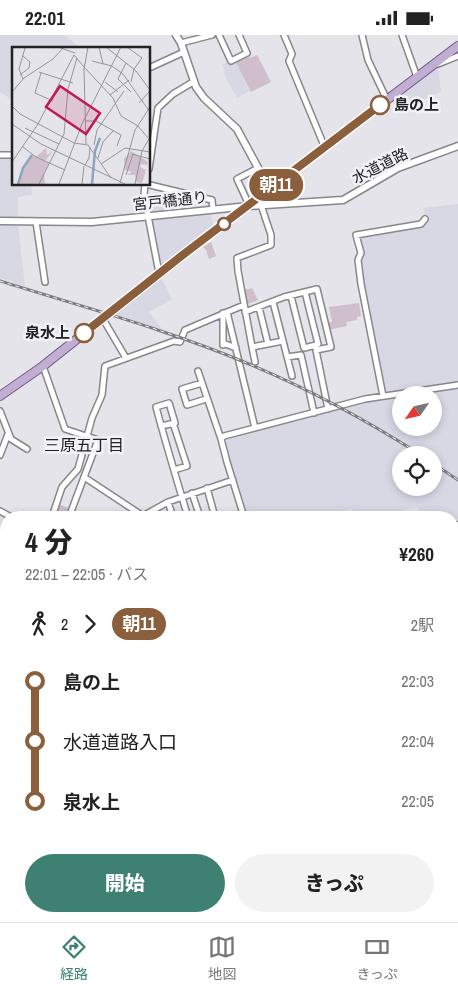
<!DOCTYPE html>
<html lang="ja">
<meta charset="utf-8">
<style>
:root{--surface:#fff;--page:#f2f2f2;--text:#222;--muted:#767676;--line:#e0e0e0;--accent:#3e8173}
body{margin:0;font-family:"Archivo Narrow","Noto Sans JP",sans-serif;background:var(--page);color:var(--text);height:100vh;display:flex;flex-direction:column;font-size:19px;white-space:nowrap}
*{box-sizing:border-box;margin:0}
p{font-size:16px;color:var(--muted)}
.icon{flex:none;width:28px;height:28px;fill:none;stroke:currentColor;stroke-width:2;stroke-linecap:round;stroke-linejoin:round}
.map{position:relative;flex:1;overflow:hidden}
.sheet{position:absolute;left:0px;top:476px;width:459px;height:411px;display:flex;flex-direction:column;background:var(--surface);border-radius:20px 20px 0 0;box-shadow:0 2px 8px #0003}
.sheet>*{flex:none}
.badge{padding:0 10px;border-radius:16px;font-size:18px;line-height:32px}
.needle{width:32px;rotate:236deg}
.controls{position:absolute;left:392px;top:351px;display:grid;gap:10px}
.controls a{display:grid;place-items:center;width:50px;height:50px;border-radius:50%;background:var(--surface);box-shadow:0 2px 8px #0003;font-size:25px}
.map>.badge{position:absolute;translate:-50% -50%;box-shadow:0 0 0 2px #fff}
.legs{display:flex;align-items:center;gap:8px;height:55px;padding:0 25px;font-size:16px}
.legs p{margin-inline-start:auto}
.head{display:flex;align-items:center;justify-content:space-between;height:85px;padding:0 25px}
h1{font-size:28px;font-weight:800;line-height:38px}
.button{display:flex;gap:10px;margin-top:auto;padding:10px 25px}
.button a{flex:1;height:58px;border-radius:30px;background:var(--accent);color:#fff;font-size:20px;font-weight:800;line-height:58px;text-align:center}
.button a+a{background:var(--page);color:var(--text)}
ul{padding:0 25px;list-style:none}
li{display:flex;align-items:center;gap:18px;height:60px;font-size:19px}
li i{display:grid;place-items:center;width:8px;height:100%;margin:0 6px;background:currentColor}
li i::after{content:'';width:12px;height:12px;margin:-6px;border:4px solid;border-radius:50%;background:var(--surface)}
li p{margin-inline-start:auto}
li:first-child i{background:linear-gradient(#0000 50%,currentColor 0)}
li:last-child i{background:linear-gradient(currentColor 50%,#0000 0)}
.status{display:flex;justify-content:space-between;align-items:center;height:35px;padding:0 25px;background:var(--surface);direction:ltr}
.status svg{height:14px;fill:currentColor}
.tabs{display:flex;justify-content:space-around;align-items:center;height:70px;border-top:1px solid var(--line);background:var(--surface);font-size:14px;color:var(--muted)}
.tabs a{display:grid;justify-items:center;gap:2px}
.tabs .selected{color:var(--accent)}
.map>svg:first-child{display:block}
.built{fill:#d8d8e5;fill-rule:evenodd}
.green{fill:#d0becd}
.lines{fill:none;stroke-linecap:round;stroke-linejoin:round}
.minor-casing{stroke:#87878c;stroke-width:8}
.tertiary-casing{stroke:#87878c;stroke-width:9}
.primary-casing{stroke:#6f5a81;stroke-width:10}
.minor{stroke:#fff;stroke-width:5}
.tertiary{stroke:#fff;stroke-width:6}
.primary{stroke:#c2aed2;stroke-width:8}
.rail-casing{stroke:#7c7c80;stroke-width:3}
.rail{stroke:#f1f1f7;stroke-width:1;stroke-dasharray:4;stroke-linecap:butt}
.line-1-casing{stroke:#fff;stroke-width:11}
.line-1{stroke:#8b5e3c;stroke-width:8}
.stop-1-dot{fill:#fff;stroke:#8b5e3c;stroke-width:2.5}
.labels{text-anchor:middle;stroke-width:5;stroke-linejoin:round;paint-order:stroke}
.stop-label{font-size:15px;font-weight:bold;fill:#212123;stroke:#f1f1f7;text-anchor:start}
.street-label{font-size:15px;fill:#212123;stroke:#f1f1f7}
.neighbourhood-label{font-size:16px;fill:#212123;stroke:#f1f1f7}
.inset-river{fill:none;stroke:#8ca6bb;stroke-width:2.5}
.inset-road{fill:none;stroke:#96969a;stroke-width:1}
.view{fill:#c2185b;fill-opacity:0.15;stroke:#c2185b;stroke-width:2.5}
.inset-edge{fill:none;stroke:#212123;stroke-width:2.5}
</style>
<div class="status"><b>22:01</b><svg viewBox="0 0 49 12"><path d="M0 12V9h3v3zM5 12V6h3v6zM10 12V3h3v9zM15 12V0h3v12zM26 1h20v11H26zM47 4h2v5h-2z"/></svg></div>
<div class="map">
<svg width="458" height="887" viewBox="0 0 458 887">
<rect width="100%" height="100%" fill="#e4e4ea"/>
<!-- built -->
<path class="built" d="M0 0H65L81 14H14V66L0 57Z
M229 26H235L250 56 237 63 223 37 225 35 222 30Z
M438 32 441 57 406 72 398 61 433 34Z
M0 122 14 123V149H31L32 160 18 162V183L0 182Z
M147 160 189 165 193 166 194 173 149 178Z
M458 169V349L385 358 364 250 360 226 364 218 359 202 421 192 427 186 423 173Z
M211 179 213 190 160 232 150 184Z
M0 190H18L25 251 0 243Z
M161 242 172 264 149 277 162 294 115 279Z
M458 353V484L453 487 452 482H420L418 472 371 482H359L354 480 352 474 318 482H246L225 411 228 403 369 365 401 360V392H434V360H404ZM401 420H434V452H401Z
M458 497V623H453L452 500Z
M452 672H458V714L452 715Z
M6 681V714L0 718V682Z
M6 727V754H5L3 753 0 741V731Z
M6 826V881H28L29 887H0V827Z"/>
<!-- green -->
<path class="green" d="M249 19 250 23 257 20 271 47 251 57 235 26Z
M211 207 216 221 209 224 206 215 203 212Z
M252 253 258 265 244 271 241 256Z
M359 268 361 281 357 282V285L346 287 347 291 328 295 327 288 332 287 329 272Z
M58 469 71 474 67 482H53Z"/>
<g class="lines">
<!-- minor casing -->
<g class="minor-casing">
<path id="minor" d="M219 0 231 26 247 18 239 0
M284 0 292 19 289 26 325 113
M362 0 368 25 387 65
M402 0 417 42
M181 8 212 0
M438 29 458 21
M149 33 184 17
M0 120H14
M149 134 158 73 173 59 193 47
M145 149 144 160 159 238
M146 149 212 165 213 175
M270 155 269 165 273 169
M249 170 237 144 258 133
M261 170 271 200V210L237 223 238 236 252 312 283 306
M36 187 45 247
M305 257 318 309 316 310V315L328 374
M291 261 304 313 316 310
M273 267 292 341
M259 272 268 309
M227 277 255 393
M245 277 284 262 317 254 331 312 316 315
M103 284 126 323
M223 308 236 313
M223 310V278
M252 312 255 327
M287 322 301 320 314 378
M43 331 65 394 98 405 69 482
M198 336 221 404
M202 348 182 354 187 370 206 364
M383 361 361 249 358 225 361 218 356 200 421 189 425 184
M0 376 11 404 27 414
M173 388 187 431 174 435
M161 391 175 388 169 368 156 372C166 409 177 446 188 482
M0 420 8 399
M84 442 143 481
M207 453 215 482
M192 458 200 482
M168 467 173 482
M0 476 11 482
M52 482 62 452 78 434 92 383 102 360 105 331 174 306 180 307 185 295 244 270
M141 482 168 467 233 445
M244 482 227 427 221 404 224 401 365 364 458 350
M0 499 6 503
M0 622 6 620
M452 643H458
M452 660 458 659
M0 681 6 679
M452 717 458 716
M452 735H458
M0 746 6 773
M452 747H458
M452 773H458
M452 790 458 789
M0 802 6 801
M0 825 6 824
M30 881 31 887
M92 881 93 887"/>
</g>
<!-- tertiary casing -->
<g class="tertiary-casing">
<path id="tertiary" d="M176 0 181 8 196 52 204 63 237 94 270 155
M0 186 92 187 249 171 343 165 398 133 458 111
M452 493 458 490
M0 725 6 721
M289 887V881"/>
</g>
<!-- primary casing -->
<g class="primary-casing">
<path id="primary" d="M0 361 43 331 180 222 458 11
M452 861H458
M130 887 193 881"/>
</g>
<!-- minor -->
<use href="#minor" class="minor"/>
<!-- tertiary -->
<use href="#tertiary" class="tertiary"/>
<!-- primary -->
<use href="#primary" class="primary"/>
<!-- rail casing -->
<g class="rail-casing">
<path id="rail" d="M0 246C83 272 169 295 249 329 309 354 366 385 421 420
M434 429 458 445"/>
</g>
<!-- rail -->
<use href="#rail" class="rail"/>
</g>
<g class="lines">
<!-- line-1 casing -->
<g class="line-1-casing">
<path id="line-1" d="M84 298 180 222 380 70"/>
</g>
<!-- line-1 -->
<use href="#line-1" class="line-1"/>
</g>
<!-- markers -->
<g class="stop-1-dot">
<circle cx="380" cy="70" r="9"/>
<circle cx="224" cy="189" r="6"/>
<circle cx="84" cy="298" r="9"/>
</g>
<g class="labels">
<!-- stop labels -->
<g class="stop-label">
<text x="394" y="75">島の上</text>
<text x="70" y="303" text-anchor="end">泉水上</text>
</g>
<!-- street labels -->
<g class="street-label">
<text transform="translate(380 131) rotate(-27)" y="5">水道道路</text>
<text transform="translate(170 166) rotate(-6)" y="5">宮戸橋通り</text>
</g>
<!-- neighbourhood labels -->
<g class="neighbourhood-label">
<text x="84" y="416">三原五丁目</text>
</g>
</g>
<!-- overview -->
<g transform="translate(12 12)">
<rect width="138" height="138" fill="#e4e4ea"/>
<path d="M34 101 35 108 41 104 33 114 37 116 32 126 33 137H6L10 121 20 108 25 109ZM119 104 136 115 135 118 129 117 128 120 134 123 130 136 124 135 123 128H115L120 125 113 123 112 112Z" fill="#d0becd"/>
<path class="inset-river" d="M6 137 11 121 20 108M80 137 83 104 88 91"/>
<path class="inset-road" d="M46 0 63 6M87 0 91 17M94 0 124 24 138 43M115 0 130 11 122 22 119 35M80 14 100 19 111 27 138 65M114 16 106 32 119 45M72 20 101 51 109 69 126 79 136 91M27 25 61 36M29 26 23 46 41 54M8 28 17 21 18 15 11 9M11 32 7 22 13 1M93 35 106 45M0 45 12 31 41 12 52 0M98 48 117 33M127 56 138 44M0 59 8 67 62 96 76 98 99 131M73 74H84L109 88 105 99M0 77 29 97 113 137M13 81 47 97M74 97 72 22 76 0M82 98 85 83 112 44M11 100 24 110 53 123M120 107 138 112M86 111 91 95 101 84M0 115 26 77 62 8 72 20M89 117 113 101 138 105M73 118 77 111 78 100M114 128 121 107M108 136 123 83 138 60M27 137 52 87 56 42 65 11M47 137 70 77 109 0M70 137 72 119M123 137 130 104 138 90M137 137 138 122"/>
<path class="view" d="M48 39 88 66 74 87 34 60Z"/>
<rect width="138" height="138" class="inset-edge"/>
</g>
</svg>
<div class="controls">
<a><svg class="needle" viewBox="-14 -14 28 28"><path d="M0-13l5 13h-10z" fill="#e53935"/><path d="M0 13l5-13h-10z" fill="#767676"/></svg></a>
<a><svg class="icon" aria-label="locate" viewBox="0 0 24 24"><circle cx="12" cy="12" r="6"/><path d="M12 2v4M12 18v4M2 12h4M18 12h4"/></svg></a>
</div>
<b class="badge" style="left:276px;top:150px;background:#8b5e3c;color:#fff">朝11</b>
<section class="sheet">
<div class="head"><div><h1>4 分</h1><p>22:01 – 22:05 · バス</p></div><b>¥260</b></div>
<div class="legs"><svg class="icon" aria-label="walk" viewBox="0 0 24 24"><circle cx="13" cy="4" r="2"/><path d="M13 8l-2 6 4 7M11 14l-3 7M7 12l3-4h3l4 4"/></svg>2<svg class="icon" aria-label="forward" viewBox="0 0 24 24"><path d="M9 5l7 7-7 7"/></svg><b class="badge" style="background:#8b5e3c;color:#fff">朝11</b><p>2駅</p></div>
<ul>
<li><i style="color:#8b5e3c"></i><b>島の上</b><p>22:03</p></li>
<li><i style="color:#8b5e3c"></i><span>水道道路入口</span><p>22:04</p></li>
<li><i style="color:#8b5e3c"></i><b>泉水上</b><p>22:05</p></li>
</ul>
<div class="button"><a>開始</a><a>きっぷ</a></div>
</section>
</div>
<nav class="tabs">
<a class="selected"><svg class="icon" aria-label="directions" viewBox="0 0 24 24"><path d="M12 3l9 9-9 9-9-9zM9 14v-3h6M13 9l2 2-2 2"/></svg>経路</a>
<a><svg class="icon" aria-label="map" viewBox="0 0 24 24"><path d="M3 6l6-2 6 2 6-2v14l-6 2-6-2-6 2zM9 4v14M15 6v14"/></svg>地図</a>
<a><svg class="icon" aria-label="tickets" viewBox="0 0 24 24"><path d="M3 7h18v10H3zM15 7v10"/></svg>きっぷ</a>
</nav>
